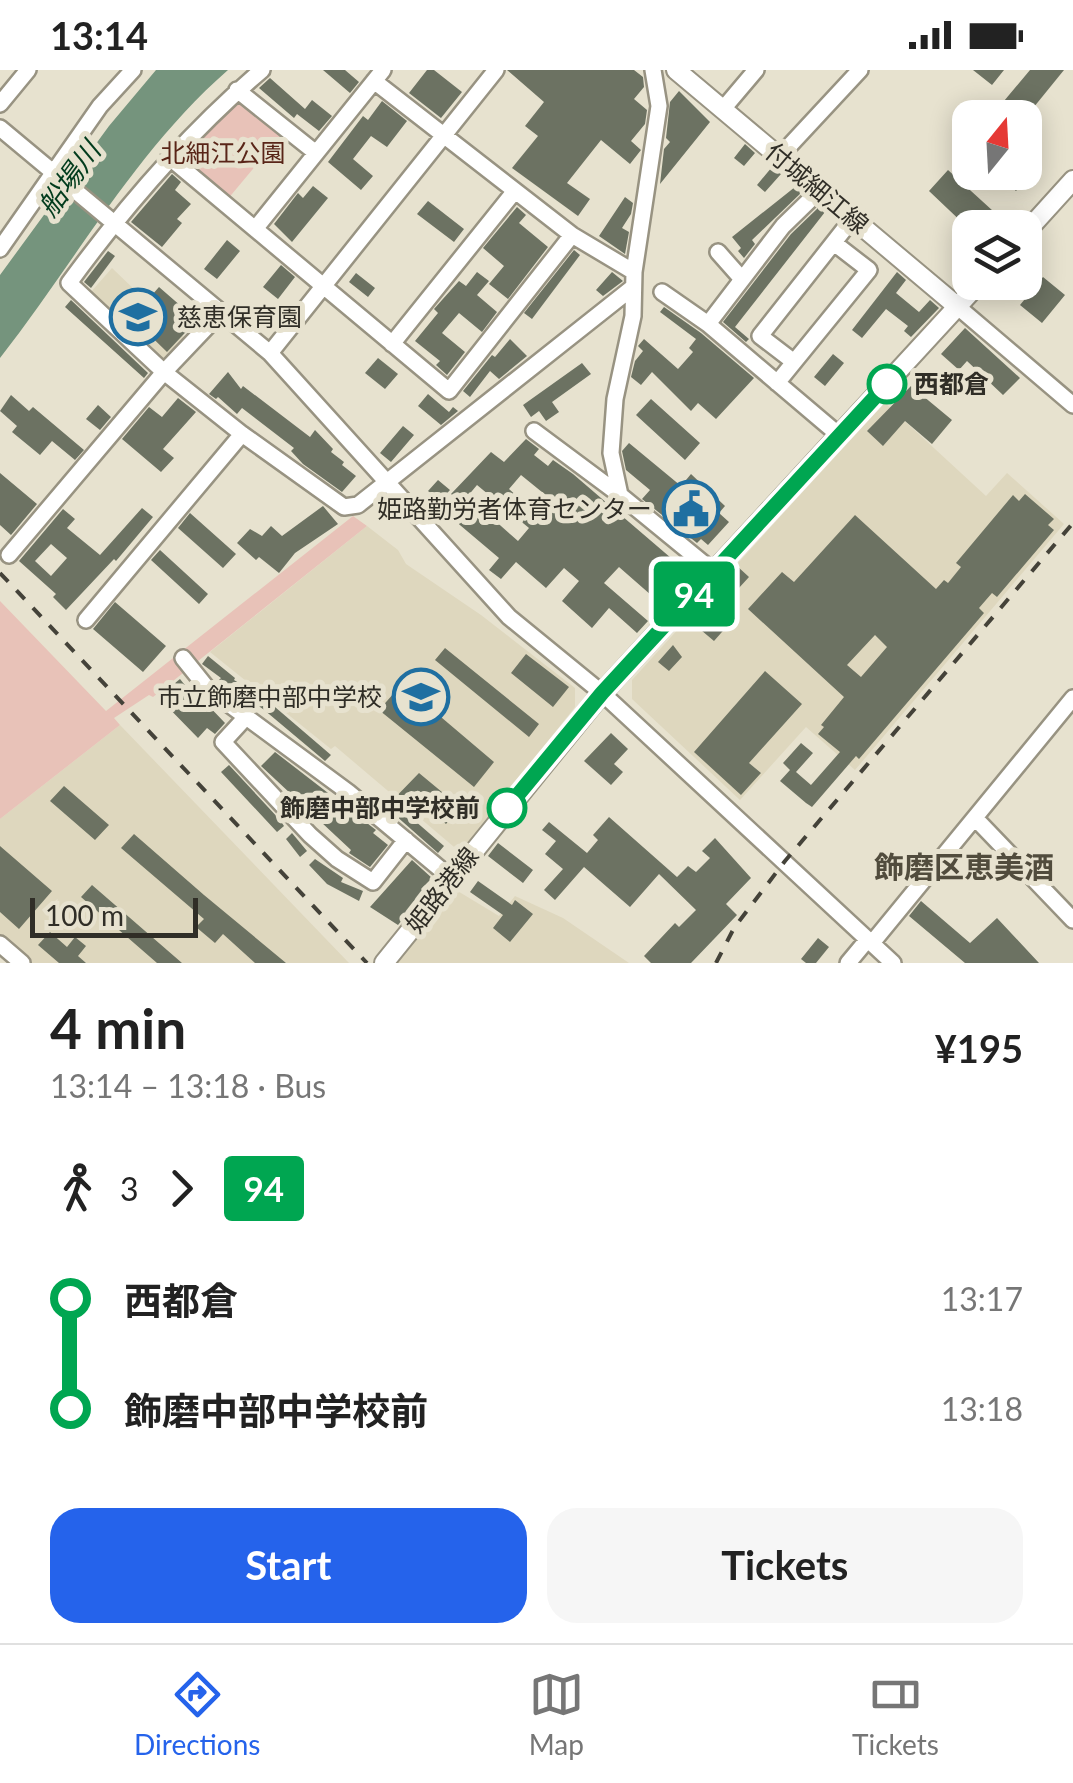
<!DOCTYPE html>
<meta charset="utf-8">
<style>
:root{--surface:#fff;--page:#f6f6f6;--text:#222;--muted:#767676;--line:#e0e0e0;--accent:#2563eb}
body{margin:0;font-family:Lato,"Noto Sans JP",sans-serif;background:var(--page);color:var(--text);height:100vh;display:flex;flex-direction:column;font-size:38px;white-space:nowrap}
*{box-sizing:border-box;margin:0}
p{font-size:32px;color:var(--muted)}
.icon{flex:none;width:55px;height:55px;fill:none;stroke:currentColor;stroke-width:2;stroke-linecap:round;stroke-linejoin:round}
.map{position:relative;height:893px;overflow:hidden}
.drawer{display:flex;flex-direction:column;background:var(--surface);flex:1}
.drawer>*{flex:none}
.badge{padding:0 20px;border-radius:8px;font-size:35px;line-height:65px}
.needle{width:65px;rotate:18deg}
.fabs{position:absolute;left:952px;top:30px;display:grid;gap:20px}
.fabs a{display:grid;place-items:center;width:90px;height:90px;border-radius:20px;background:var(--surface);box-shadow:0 5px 25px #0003;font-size:50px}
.scale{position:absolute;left:30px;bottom:25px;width:168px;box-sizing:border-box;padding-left:10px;border:5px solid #302e27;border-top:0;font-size:28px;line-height:35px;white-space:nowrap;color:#302e27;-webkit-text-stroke:8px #e7e2cf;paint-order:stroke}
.map>.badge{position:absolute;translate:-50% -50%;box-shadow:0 0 0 5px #fff}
.legs{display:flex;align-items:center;gap:15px;height:110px;padding:0 50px;font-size:32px}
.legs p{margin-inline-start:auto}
.overview{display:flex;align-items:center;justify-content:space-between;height:170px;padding:0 50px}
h1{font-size:55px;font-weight:700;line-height:75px}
.action{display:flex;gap:20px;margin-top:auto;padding:20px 50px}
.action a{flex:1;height:115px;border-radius:30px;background:var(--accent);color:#fff;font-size:40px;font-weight:700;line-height:115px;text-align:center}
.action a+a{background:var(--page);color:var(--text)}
ul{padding:0 50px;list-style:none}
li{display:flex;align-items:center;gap:35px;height:110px;font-size:38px}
li i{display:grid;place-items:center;width:15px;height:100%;margin:0 12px;background:currentColor}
li i::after{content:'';width:25px;height:25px;margin:-12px;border:8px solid;border-radius:50%;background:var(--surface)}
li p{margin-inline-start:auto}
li:first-child i{background:linear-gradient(#0000 50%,currentColor 0)}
li:last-child i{background:linear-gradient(currentColor 50%,#0000 0)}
.status{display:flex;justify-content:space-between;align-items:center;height:70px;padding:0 50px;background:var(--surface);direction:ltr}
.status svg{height:28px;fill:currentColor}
.tab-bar{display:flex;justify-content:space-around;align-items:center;height:140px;border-top:2px solid var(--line);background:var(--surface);font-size:28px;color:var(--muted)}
.tab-bar a{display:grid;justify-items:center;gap:5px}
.tab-bar .on{color:var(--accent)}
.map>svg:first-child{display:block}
.built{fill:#ded7be}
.green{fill:#e8c2b8}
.water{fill:#75947d}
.building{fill:#6c7262;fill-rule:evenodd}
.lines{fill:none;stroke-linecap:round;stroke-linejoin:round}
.minor-casing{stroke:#989382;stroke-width:20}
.major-casing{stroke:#989382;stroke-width:22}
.minor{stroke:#fff;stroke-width:15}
.major{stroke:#fff;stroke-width:18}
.rail{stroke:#444239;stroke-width:4;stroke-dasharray:12 12;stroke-linecap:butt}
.line-1-casing{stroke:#fff;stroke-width:22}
.line-1{stroke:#00a651;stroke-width:15}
.stop-1-dot{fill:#fff;stroke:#00a651;stroke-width:5}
.labels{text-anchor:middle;stroke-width:10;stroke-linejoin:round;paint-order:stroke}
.park-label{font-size:25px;fill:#592518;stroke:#e7e2cf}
.street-label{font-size:25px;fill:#302e27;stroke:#e7e2cf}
.poi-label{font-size:25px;fill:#302e27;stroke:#e7e2cf;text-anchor:end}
.stop-label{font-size:25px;font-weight:bold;fill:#302e27;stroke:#e7e2cf;text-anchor:start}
.water-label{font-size:28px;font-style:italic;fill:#023c1d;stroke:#e7e2cf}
.quarter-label{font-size:30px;font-weight:bold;fill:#514c3d;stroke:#e7e2cf}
</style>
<div class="status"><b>13:14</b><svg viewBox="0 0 49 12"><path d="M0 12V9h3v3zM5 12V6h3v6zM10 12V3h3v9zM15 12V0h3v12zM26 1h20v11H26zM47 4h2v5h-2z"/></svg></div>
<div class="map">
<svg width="1073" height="893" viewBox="0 0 1073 893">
<rect width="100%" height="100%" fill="#e7e2cf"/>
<!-- built -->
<path class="built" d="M112 198 187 270 167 290 160 289 90 223Z
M884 332 986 426 1007 403 1064 454 855 700 806 657 740 730 632 629V610Z
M367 456 398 480 406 494 481 545 575 618V637L460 782 335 676 331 679 210 582Z
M120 655 349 893H32L0 866V749Z
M451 817 499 846 515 826 563 848 629 893H393Z"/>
<!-- green -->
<path class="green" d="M235 28 283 63 227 130 180 89 181 79Z
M353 446 367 456 153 627 149 625 114 648 120 655 0 749V531L106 641Z"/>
<!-- water -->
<path class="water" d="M156 0H228C135 81 76 191 0 288V205L109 56Z"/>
<!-- building -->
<path class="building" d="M323 0H345L359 12 350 23Z
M427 0H434L462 22 441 48 409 23Z
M507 0H634L643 7 644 17 634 29 647 40 645 54 631 71 641 80 630 94 601 70 567 113 590 129 578 146 512 98 538 66 525 56 544 32Z
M973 0H1004L992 15Z
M1030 0H1064L1025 48 1004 31Z
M270 8 305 39 312 30 332 46 319 61 297 44 294 48 259 18Z
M679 21 710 52 660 114 664 79 670 72 666 68 670 32Z
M382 31 407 51 387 77 371 66 353 89 373 106 361 120 328 92 363 46 368 50Z
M745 74 755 83 744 96 734 88Z
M772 97 781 104 765 122 757 115Z
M948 100 993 141 978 158H968L929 121Z
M995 102H1032L1016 121Z
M172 104 181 112 175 120 191 134 177 149 182 153 162 177 131 152Z
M313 116 328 128 292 172 274 154 298 123 303 128Z
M795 117 802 122 752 170 755 174 744 188 738 181 741 178 732 167Z
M625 127 633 133 631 144 622 158 629 162 625 184 599 166Z
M428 131 464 159 454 172 417 144Z
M517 137 526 145 519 153 548 177 508 229 489 214 504 196 483 178Z
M819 137 825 142 735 257 749 269 746 272 723 252 791 164Z
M227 170 240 181 217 209 204 199Z
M574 180 580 185 532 249 524 243Z
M108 181 115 186 91 218 84 212Z
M281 195 295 207 278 229 263 217Z
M477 202 489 211 477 225 497 242 482 262 459 243 442 263 465 282 447 305 436 295 440 291 415 271 438 243 434 239 442 230 459 211 466 216Z
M612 202 623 211 603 226 596 220Z
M897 202 906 210 896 223 919 242 930 230 939 238 911 267 904 261 908 256 886 239 862 268 852 260Z
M356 203 375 218 368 227 349 212Z
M1043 207 1065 225 1042 253 1020 235Z
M159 217 197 250 167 282 128 244 142 229 145 233Z
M71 230 148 303 144 308 65 237Z
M664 237 701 263 754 308 716 349 698 333 691 341 652 302 641 315 631 307 635 291 643 281 638 276 644 269 678 299 693 282 689 278 696 269 660 242Z
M965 258 1020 308 1003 325 967 291 959 300 941 284Z
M510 269 527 286 499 309 490 301 470 327 463 321 492 285 495 287Z
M833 284 844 293 825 316 814 307Z
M378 288 398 304 385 319 365 303Z
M582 293 591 304 552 332 559 342 546 351 539 341 531 347 523 335Z
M228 302 241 319 243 316 310 367 315 360 333 379 331 382 344 392 342 395 356 406 342 422 303 394 291 381 294 378 242 338 237 344 218 327 216 329 209 324Z
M911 316 952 350 932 374 905 351 883 376 867 361Z
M428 324 449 342 453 337 458 341 441 355 418 336Z
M11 325 29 341 33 337 84 380 75 390 52 371 40 385 12 362 17 356 0 341Z
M178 328 196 342 163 379 174 388 161 402 122 369 149 337 162 347Z
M651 329 700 373 685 390 636 345Z
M98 335 111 347 100 360 86 349Z
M403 356 414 365 391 392 380 383Z
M526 369 539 379 534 385 548 396 553 390 573 404 685 500 659 532 619 497 604 513 648 551 637 563 609 538 592 558 562 531 579 511 564 498 546 518 516 492 501 509 489 500 499 488 454 450 464 437 486 455 492 448 518 471 529 458 477 415 462 433 451 424 491 382 504 392ZM521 405 553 431 539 446 509 419Z
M629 373 681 416 691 404 725 436 719 443 729 452 708 475 701 469 697 473 642 429 650 420 626 400 622 381Z
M0 403 37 434 11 465 0 455Z
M438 410 450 420 440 431 428 421Z
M1025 424 1054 449 1048 455 1054 460 997 527 992 523 979 538 984 543 859 689 856 686 812 737 806 733 780 711 790 700 783 693 801 673 813 683 796 702 811 715 840 682 818 664 824 657 821 655 844 627 748 539 782 502 794 512 855 445 936 519 944 510 948 513 961 497 956 493 1013 425 1019 431ZM875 565 887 577 861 607 847 595Z
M323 436 338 454 295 483 279 503 259 487 256 490 237 473 250 459 262 466 271 456 282 466Z
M142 438 153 447 116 491 114 489 66 540 53 527 56 524 19 491 63 439 75 449 67 458 100 485ZM51 474 67 488 51 506 35 491Z
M190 443 236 484 223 498 178 458Z
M160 480 208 524 199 534 151 490Z
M737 496 749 507 716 543 729 554 714 571 689 550Z
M115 532 166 576 143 602 93 559Z
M673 575 682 587 669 601 658 592Z
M445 578 539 654 529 667 435 590Z
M526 584 569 617 553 637 511 603Z
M208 586 235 608 234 610 268 631 331 685 325 691 263 639 219 610 221 608 202 594Z
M765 601 802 634 749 693 761 703 741 725 694 682Z
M180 609 200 634 204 631 225 653 215 664 207 658 198 668 158 627Z
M402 614 494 692 474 717 379 640Z
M611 663 628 679 614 694 623 702 611 715 584 691Z
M275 682 376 760 373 763 388 775 370 797 349 783 351 780 261 696Z
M229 695 280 750 284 756 277 762 221 702Z
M419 703 460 737 446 754 418 730 407 744 444 776 438 783 386 737Z
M64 716 109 755 95 770 50 731Z
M609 747 677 807 688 796 696 802 710 788 702 781 715 768 751 808 726 834 737 845 691 893H651L644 886 675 853 679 857 696 840 659 804 630 837 584 797 555 830 544 820 563 799 545 784 556 771 542 760 549 752 587 783 598 770 593 765Z
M292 763 307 781 300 787 286 769Z
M134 764 204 825 286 893H255L223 864 215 873 196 857 204 849 121 778Z
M498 773 533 800 523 813 488 786Z
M0 776 52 821 19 859 0 842Z
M315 789 343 808 341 812 363 821 359 831 327 814 309 795Z
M412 790 432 808 421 819 425 822 398 855 370 837Z
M478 811 512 835 515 830 533 844 510 872 493 858 503 845 470 822Z
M92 815 182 893H157L81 827Z
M921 831 970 873 997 848 1039 893H965L909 846Z
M50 862 67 877 75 867 86 876 78 886 86 893H59L38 875Z
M818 868 829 877 816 893H806L801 889Z"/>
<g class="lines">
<!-- minor casing -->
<g class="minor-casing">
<path id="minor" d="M262 0C188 63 126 135 69 213L164 302 242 364 344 437 358 435 632 218
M653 0 659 36 634 202 633 246 615 329 611 383 620 425 714 502
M374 11 572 165 634 202
M237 20 316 83
M0 34 28 0
M723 39 756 0
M0 58 270 283 509 547 602 623 893 893
M780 86 860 0
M169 87 449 321 572 165
M255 159 383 0
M0 179 100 36 133 0
M718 182 741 208
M662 222 708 254 840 366
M958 237 1073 335
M708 254 783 156 820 120
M392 274 514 122
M270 283 496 0
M794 292 760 266 853 148
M777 313 869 200 834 173
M534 361 620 425
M9 485 164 302 221 242
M86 550 242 364
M183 588 207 618 348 722 451 808
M246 647 223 672 310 765 337 789 373 812 406 770
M975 748 1073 850
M872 873 1073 628
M0 874 22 893
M848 893 868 869"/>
</g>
<!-- major casing -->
<g class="major-casing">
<path id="major" d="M676 0 958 237
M1025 163 1073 110
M384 893 602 623 980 212"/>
</g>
<!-- minor -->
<use href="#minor" class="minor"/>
<!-- major -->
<use href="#major" class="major"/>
<!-- rail -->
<path class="rail" d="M0 503 367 893
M716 893 734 858 785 791 1073 453"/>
</g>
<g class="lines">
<!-- line-1 casing -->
<g class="line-1-casing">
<path id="line-1" d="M507 738 602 623 887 314"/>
</g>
<!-- line-1 -->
<use href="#line-1" class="line-1"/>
</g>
<!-- icons -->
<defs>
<g id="school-ring" transform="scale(2.875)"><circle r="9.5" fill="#e7e2cf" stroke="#1f6fa1" stroke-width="1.5"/><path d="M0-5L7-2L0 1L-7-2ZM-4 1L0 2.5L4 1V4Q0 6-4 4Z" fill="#1f6fa1"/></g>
<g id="civic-ring" transform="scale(2.875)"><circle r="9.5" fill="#e7e2cf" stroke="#1f6fa1" stroke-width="1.5"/><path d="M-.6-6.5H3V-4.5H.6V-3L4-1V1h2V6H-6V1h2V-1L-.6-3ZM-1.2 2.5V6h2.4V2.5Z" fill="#1f6fa1"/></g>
</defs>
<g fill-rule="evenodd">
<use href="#school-ring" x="138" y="247"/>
<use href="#civic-ring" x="691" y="439"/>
<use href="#school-ring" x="421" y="627"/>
</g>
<!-- markers -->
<g class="stop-1-dot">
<circle cx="887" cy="314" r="18"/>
<circle cx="507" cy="738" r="18"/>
</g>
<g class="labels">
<!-- park labels -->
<g class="park-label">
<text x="223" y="92">北細江公園</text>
</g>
<!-- street labels -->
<g class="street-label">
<text transform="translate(817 118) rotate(40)" y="9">付城細江線</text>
<text transform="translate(442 820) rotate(-52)" y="9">姫路港線</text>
</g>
<!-- poi labels -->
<g class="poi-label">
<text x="177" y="256" text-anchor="start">慈恵保育園</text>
<text x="652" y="448">姫路勤労者体育センター</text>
<text x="382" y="636">市立飾磨中部中学校</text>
</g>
<!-- stop labels -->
<g class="stop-label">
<text x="914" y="323">西都倉</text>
<text x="480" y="747" text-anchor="end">飾磨中部中学校前</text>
</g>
<!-- water labels -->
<g class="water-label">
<text transform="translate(69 109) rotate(-54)" y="10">船場川</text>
</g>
<!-- quarter labels -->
<g class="quarter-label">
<text x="964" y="808">飾磨区恵美酒</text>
</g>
</g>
</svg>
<div class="fabs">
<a><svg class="needle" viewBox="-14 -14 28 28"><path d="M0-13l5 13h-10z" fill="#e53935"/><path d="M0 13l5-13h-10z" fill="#767676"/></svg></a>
<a><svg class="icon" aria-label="layers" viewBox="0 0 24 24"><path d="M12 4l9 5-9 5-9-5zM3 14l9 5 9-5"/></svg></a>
</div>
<div class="scale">100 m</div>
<b class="badge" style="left:694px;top:524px;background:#00a651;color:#fff">94</b>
</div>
<section class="drawer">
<div class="overview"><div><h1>4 min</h1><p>13:14 – 13:18 · Bus</p></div><b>¥195</b></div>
<div class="legs"><svg class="icon" aria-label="walk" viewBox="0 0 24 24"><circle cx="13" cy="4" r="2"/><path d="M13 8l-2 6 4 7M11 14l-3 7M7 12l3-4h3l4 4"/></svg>3<svg class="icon" aria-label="forward" viewBox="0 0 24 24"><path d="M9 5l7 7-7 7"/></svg><b class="badge" style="background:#00a651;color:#fff">94</b></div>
<ul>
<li><i style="color:#00a651"></i><b>西都倉</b><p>13:17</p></li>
<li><i style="color:#00a651"></i><b>飾磨中部中学校前</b><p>13:18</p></li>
</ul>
<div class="action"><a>Start</a><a>Tickets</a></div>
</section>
<nav class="tab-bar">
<a class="on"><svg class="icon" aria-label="directions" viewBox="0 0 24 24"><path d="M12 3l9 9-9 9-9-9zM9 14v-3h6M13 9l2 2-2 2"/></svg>Directions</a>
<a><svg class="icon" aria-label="map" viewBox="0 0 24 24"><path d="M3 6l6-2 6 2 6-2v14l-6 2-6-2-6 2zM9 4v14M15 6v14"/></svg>Map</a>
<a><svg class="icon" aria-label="tickets" viewBox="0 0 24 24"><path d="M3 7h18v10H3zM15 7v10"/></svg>Tickets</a>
</nav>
